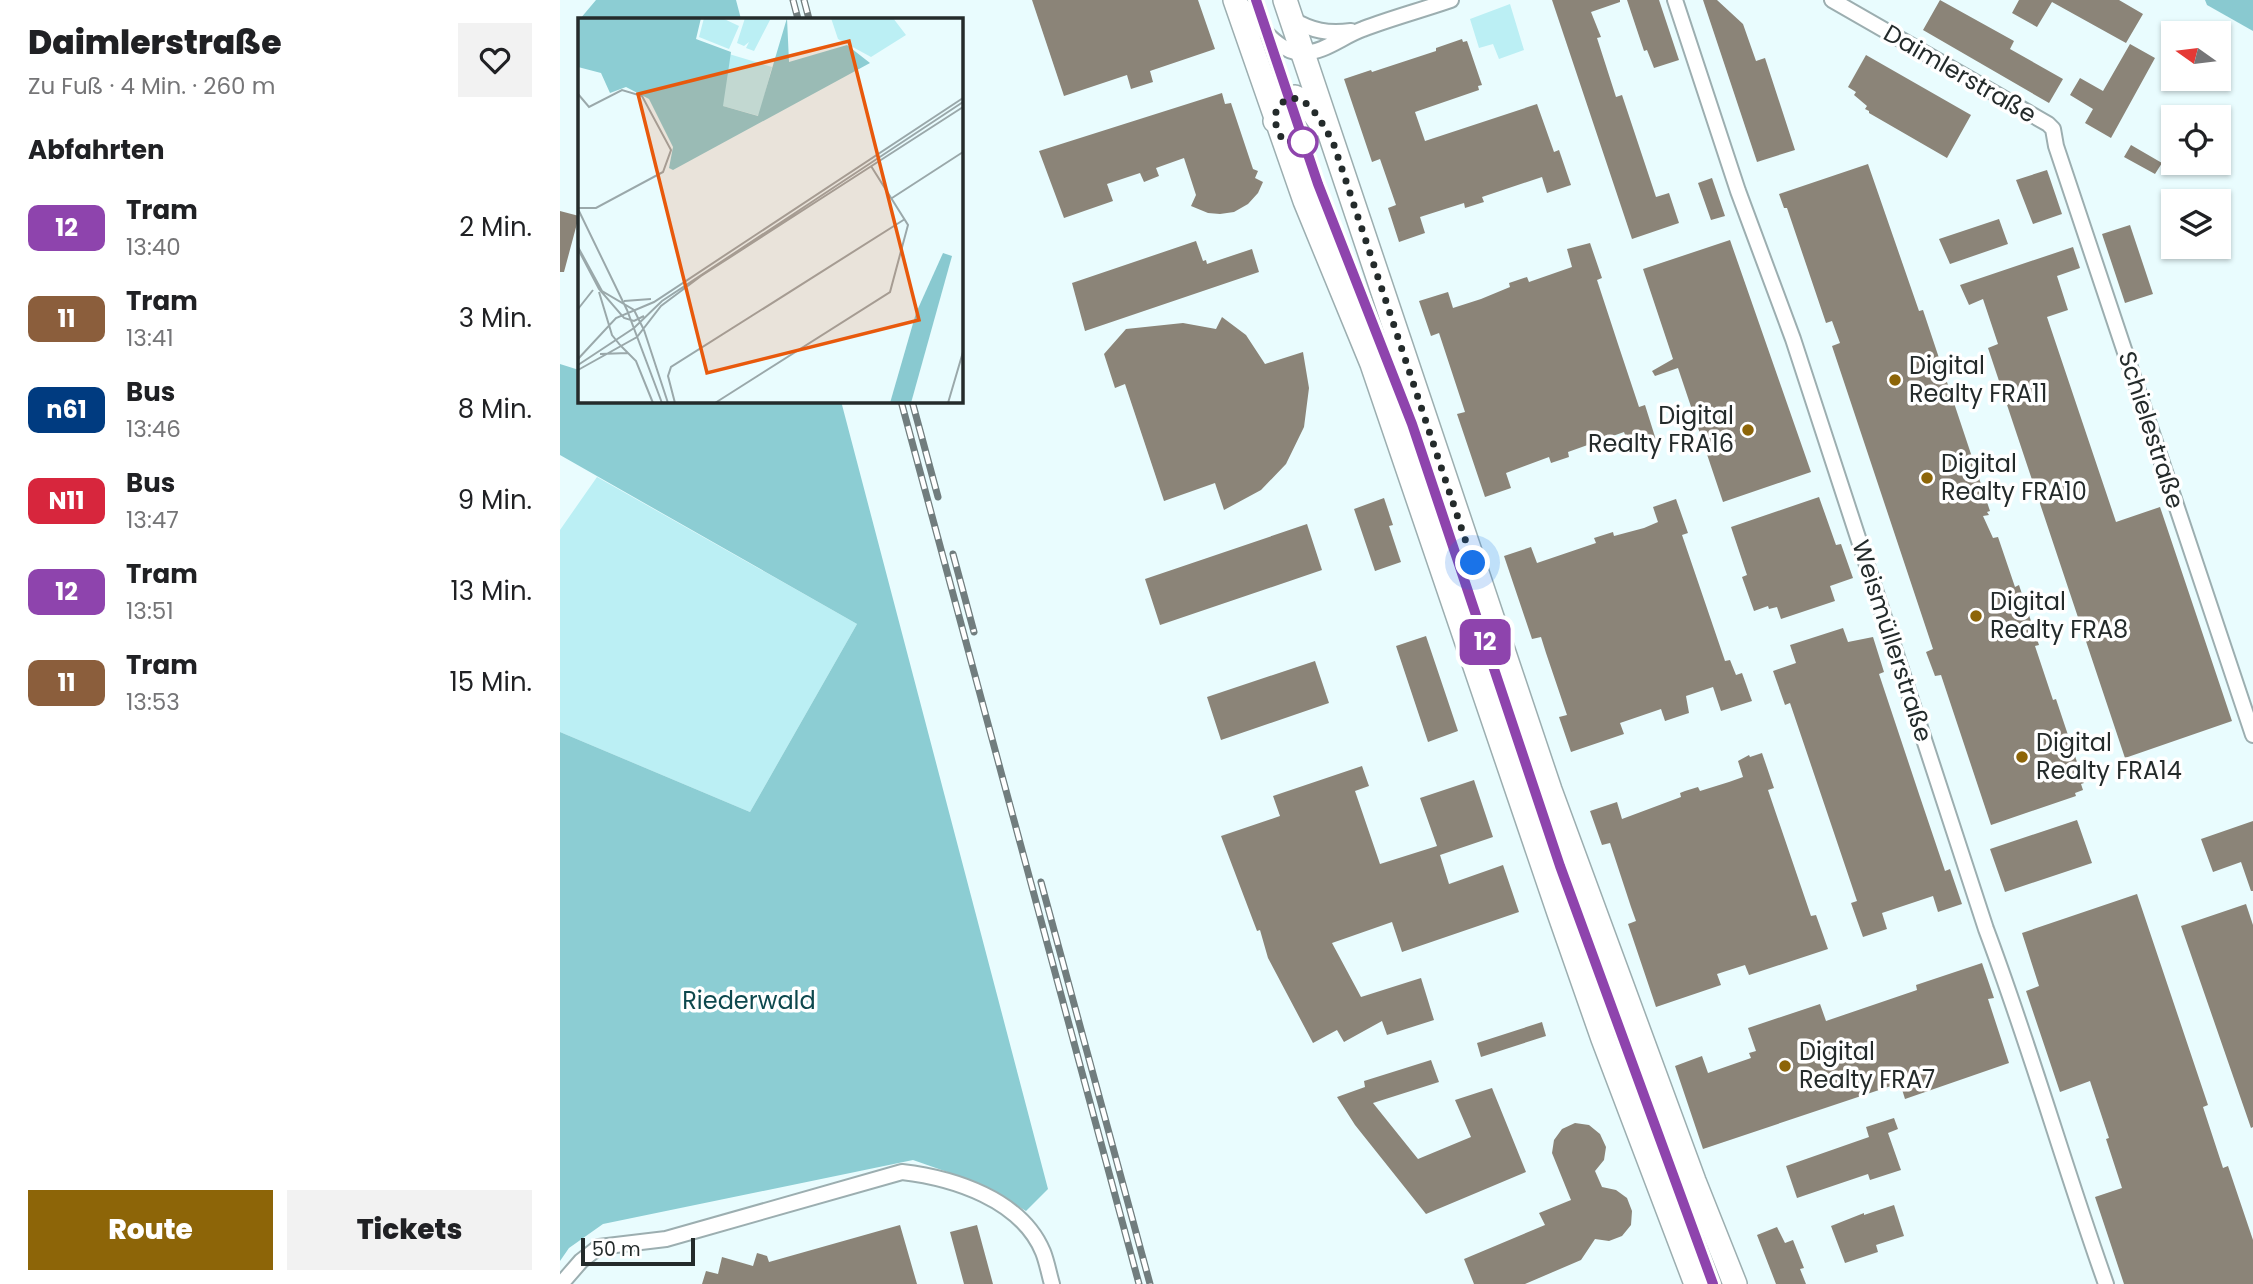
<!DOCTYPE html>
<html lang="de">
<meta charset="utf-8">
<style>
:root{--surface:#fff;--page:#f2f2f2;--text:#202124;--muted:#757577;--accent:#8d6508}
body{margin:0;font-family:Poppins,sans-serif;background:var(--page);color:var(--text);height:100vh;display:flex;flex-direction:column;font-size:26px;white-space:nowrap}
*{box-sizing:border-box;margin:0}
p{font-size:23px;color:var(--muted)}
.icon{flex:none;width:38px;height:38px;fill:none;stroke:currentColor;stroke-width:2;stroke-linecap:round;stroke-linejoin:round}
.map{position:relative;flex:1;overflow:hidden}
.drawer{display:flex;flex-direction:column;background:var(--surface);width:560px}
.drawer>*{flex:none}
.badge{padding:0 14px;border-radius:10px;font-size:24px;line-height:46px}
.needle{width:46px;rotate:284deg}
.fabs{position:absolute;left:1601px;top:21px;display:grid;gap:14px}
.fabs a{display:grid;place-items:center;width:70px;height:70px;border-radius:0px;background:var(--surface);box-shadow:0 2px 5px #0004;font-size:35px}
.scale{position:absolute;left:21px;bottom:18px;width:114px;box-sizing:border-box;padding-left:7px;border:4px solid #242b2b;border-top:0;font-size:19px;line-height:24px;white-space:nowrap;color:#242b2b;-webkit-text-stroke:5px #fff;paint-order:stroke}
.you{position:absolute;width:35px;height:35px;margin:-18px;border:5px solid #fff;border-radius:50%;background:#1a73e8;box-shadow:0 0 0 10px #1a73e833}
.map>.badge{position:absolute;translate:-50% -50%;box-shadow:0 0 0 4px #fff}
h2{padding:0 28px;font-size:26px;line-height:63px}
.round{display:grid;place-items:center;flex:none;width:74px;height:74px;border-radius:0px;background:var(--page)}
.headline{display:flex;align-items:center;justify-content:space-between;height:119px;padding:0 28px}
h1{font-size:33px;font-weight:800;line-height:52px}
.cta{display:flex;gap:14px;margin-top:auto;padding:14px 28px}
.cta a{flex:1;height:80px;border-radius:0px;background:var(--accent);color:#fff;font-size:28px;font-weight:800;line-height:80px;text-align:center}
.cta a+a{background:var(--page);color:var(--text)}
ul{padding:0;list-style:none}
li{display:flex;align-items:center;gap:21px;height:91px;padding:0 28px}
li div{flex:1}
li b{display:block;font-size:26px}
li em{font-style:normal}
li .badge{min-width:77px;font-weight:700;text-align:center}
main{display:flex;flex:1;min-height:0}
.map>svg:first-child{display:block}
.green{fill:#bbeff4}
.forest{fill:#8ccdd3}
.water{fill:#89c9d0}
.building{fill:#8b8478}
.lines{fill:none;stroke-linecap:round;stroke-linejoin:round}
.minor-casing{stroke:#9caeb0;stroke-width:18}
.primary-casing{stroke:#9caeb0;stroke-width:26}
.minor{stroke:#fff;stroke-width:14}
.primary{stroke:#fff;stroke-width:23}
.tram{stroke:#717d7e;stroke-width:2}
.rail-casing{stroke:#717d7e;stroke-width:7}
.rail{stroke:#fff;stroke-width:4.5;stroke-dasharray:13;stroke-linecap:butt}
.line-casing{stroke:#fff;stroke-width:16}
.line{stroke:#8e44ad;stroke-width:10}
.walk{stroke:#242b2b;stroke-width:7;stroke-dasharray:0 12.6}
.stop-dot{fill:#fff;stroke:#8e44ad;stroke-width:3.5}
.poi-dot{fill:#8d6508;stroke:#fff;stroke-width:2.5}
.labels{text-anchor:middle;stroke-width:7;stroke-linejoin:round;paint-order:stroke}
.street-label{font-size:24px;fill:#242b2b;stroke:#fff}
.poi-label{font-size:24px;fill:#242b2b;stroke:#fff;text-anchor:start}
.park-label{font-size:24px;fill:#0d484d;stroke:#fff}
.inset-road{fill:none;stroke:#9aa8aa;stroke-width:2}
.view{fill:#e8590c;fill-opacity:0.15;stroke:#e8590c;stroke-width:3.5}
.inset-edge{fill:none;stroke:#242b2b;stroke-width:3.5}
</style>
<main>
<section class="drawer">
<div class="headline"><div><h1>Daimlerstraße</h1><p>Zu Fuß · 4 Min. · 260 m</p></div><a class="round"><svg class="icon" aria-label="heart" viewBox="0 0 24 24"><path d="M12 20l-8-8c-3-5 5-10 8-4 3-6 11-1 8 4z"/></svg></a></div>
<h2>Abfahrten</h2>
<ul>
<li><span class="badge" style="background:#8e44ad;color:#fff">12</span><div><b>Tram</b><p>13:40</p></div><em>2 Min.</em></li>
<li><span class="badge" style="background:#8b5e3c;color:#fff">11</span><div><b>Tram</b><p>13:41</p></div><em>3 Min.</em></li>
<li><span class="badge" style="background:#003b80;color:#fff">n61</span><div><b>Bus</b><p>13:46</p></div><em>8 Min.</em></li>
<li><span class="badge" style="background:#d7263d;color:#fff">N11</span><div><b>Bus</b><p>13:47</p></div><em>9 Min.</em></li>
<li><span class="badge" style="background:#8e44ad;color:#fff">12</span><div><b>Tram</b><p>13:51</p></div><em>13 Min.</em></li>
<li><span class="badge" style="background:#8b5e3c;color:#fff">11</span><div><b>Tram</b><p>13:53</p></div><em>15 Min.</em></li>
</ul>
<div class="cta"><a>Route</a><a>Tickets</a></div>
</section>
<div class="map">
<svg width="1693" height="1284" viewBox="0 0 1693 1284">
<rect width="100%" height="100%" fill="#e9fcfe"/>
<!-- green -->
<path class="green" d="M950 4 964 50 939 59 933 44 919 48 910 19Z
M37 477 297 624 190 812 0 732V530Z"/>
<!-- forest -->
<path class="forest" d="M36 0H176L181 19H20Z
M0 364 19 370V401H281L488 1189 466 1211 419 1183 353 1160 43 1224 9 1248 0 1261V732L190 812 297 624 0 455Z"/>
<!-- water -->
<path class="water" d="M1645 0H1693V31L1647 5Z"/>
<!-- building -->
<path class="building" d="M472 0H638L655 49 590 71 593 82 571 89 567 75 504 96Z
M992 0H1060V2L1031 12 1041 37 1037 38 1056 97 1062 95 1096 197 1109 193 1119 223 1072 239Z
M1067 0H1099L1119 60 1094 68 1087 50 1084 51Z
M1143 0H1157L1183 24 1196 61 1205 58 1235 150 1197 162Z
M1380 0 1454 41 1450 49 1503 79 1489 103 1363 30Z
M1459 0H1559L1583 14 1566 43 1492 2 1477 27 1452 13Z
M902 39 903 42 907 41 922 85 918 86 919 90 855 112 865 141 977 104 994 152 999 150 1011 185 987 193 982 177 922 197 924 202 905 208 904 203 860 217 865 233 839 242 828 208 836 205 820 159 812 162 784 79 811 70 812 72 876 51V48Z
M1570 44 1595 58 1551 138 1525 123 1533 109 1510 95 1520 78 1543 91Z
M1306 55 1411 115 1387 158 1309 113V111L1305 109 1307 106 1294 95 1296 92 1288 87Z
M662 93 665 104 671 103 693 169 698 171 695 178 703 182 698 193 688 204 674 212 660 214 648 213 631 206 636 195 624 158 596 168 599 176 584 182 580 173 547 184 553 201 504 218 479 151Z
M1571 145 1602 163 1595 174 1564 157Z
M1308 164 1359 311 1363 310 1430 511 1427 512 1429 515 1423 516 1433 538 1438 537 1455 587 1459 585 1479 645 1475 646 1493 700 1496 699 1524 783 1521 784 1523 790 1515 793 1516 796 1431 825 1381 675 1375 676 1366 652 1373 649 1272 346 1280 343 1272 321 1266 323 1227 208H1224L1219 194Z
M1487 170 1502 214 1473 224 1456 180Z
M1152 178 1165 216 1151 220 1138 183Z
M0 211 19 216 4 272H0Z
M1439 219 1448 244 1390 264 1379 239Z
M1570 225 1593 294 1565 303 1542 234Z
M1170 240 1251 472 1163 502 1118 368 1095 376 1092 371 1113 359 1083 269Z
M636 241 643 261 646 260 647 264 692 249 699 272 525 331 512 283Z
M1030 243 1042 278 1037 280 1058 344 1079 407 1085 405 1096 440 1070 448 1064 432 1008 452 1009 457 991 463 989 457 946 473 951 488 925 497 897 414 905 412 879 333 871 336 859 301 888 292 893 308 921 299 950 287 949 283 967 277 969 282 1012 267 1007 249Z
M1513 247 1520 268 1497 276 1508 310 1487 317 1556 522 1600 507 1672 721 1565 758 1428 348 1438 344 1423 299 1409 305 1400 285Z
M662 317 686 335 705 364 743 352 749 388 744 427 726 464 701 490 664 510 655 483 604 501 565 384 555 388 544 354 566 329 623 323 656 329Z
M1259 497 1276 545 1281 544 1293 578 1270 586 1275 601 1221 619 1217 607 1209 609 1208 606 1194 611 1182 577 1187 575 1171 527Z
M824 498 833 525 829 526 841 562 815 571 794 509Z
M1116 499 1128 533 1122 535 1165 661 1170 660 1176 675 1182 673 1192 701 1161 711 1153 687 1126 696 1129 713 1105 721 1101 709 1060 723 1064 734 1011 752 999 717 1007 715 986 653 981 637 972 639 944 556 971 547 977 563 1036 543 1034 538 1053 532 1054 536 1084 528 1098 522 1093 507Z
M747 524 762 570 600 625 585 579Z
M1283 628 1288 642 1313 637 1324 672 1319 674 1360 797 1385 871 1390 869 1402 904 1378 912 1373 896 1322 913 1327 929 1303 937 1291 903 1297 901 1272 827 1230 703 1225 705 1213 671 1236 663 1230 645Z
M866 636 898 731 868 742 836 646Z
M755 661 769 703 661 740 647 697Z
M1202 753 1214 788 1208 790 1251 916 1256 915 1268 949 1189 975 1185 965 1157 974 1161 985 1096 1007 1068 924 1076 921 1071 907 1050 843 1042 845 1030 811 1057 802 1062 819 1121 797 1120 793 1125 791 1138 787 1140 791 1169 782 1183 777 1178 761 1189 755 1190 757Z
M802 766 809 786 795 791 820 864 877 846 860 798 914 780 933 837 880 855 889 884 943 865 959 912 842 952 832 922 772 943 801 997 861 978 874 1020 827 1035 822 1021 784 1042 777 1030 753 1043 708 958 700 930 697 931 661 836 720 816 713 796Z
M1517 820 1532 863 1445 892 1430 849Z
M1693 821V891H1691L1681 862 1653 872 1641 839Z
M1577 894 1648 1105 1643 1107 1663 1168 1668 1166 1693 1240V1284H1564L1535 1197 1562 1188 1546 1139 1549 1138 1530 1081 1500 1092 1466 991 1479 986 1462 933Z
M1686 904 1693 925V1127L1691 1128 1621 926Z
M1422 963 1434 998 1428 999 1449 1063 1345 1099 1340 1083 1143 1149 1115 1066 1142 1056 1148 1073 1191 1058 1189 1053 1196 1051 1188 1028 1260 1004 1266 1021 1357 990 1356 985Z
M982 1022 986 1036 921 1057 917 1043Z
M871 1060 879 1082 813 1103 858 1159 911 1137 895 1100 932 1088 966 1172 866 1214 795 1125 777 1097 805 1087 804 1081Z
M1334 1118 1338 1129 1328 1133 1341 1170 1310 1180 1308 1174 1237 1198 1226 1166 1309 1137 1306 1127Z
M1015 1123 1029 1125 1040 1134 1046 1147 1044 1160 1035 1171 1042 1187 1056 1190 1067 1198 1072 1211 1071 1225 1062 1236 1049 1241 1035 1239 1021 1260 965 1284H914L904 1259 985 1225 979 1213 1011 1200 992 1153 994 1140 1002 1129Z
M1334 1205 1344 1236 1316 1245 1318 1252 1285 1263 1271 1226 1304 1213V1215Z
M340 1225 357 1284H142L146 1271 158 1274 162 1257 193 1266 197 1253 207 1256 209 1262Z
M417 1225 433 1284H404L390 1232Z
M1217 1227 1225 1243 1233 1240 1244 1268 1240 1269 1246 1284H1216L1197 1235Z"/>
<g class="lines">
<!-- minor casing -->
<g class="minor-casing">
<path id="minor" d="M1115 0 1178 191 1233 339 1426 929C1470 1046 1504 1166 1546 1284
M1272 0 1488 124 1493 129 1496 146 1693 735
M684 7C696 23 719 53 742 53 764 53 783 36 803 29 832 18 862 10 891 0
M732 19C752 31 768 34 791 31
M1 1284 21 1261 39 1247 106 1239 342 1172C393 1178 461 1199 483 1252 487 1262 489 1274 492 1284"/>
</g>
<!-- primary casing -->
<g class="primary-casing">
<path id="primary" d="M675 0 745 201 812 364 999 913 1043 1039 1136 1284
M725 0 990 790 1134 1181 1175 1284
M715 121 721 104 735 97 748 105 762 125"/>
</g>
<!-- minor -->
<use href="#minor" class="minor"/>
<!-- primary -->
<use href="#primary" class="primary"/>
<!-- tram -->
<path class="tram" d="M696 0 758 184 852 424 1000 866 1153 1284"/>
<!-- rail casing -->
<g class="rail-casing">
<path id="rail" d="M233 0 238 19
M244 0 249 19
M341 401 579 1284
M352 401 378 497
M393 554 414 632
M481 882 590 1284"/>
</g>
<!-- rail -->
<use href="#rail" class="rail"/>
</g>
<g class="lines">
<!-- line casing -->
<g class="line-casing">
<path id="line" d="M696 0 758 184 852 424 1000 866 1153 1284"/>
</g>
<!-- line -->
<use href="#line" class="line"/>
<!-- walk -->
<path class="walk" d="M743 142 723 141C720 135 716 127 715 120 714 104 731 92 744 102 757 111 765 129 773 142L913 563"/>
</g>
<!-- markers -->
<circle class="stop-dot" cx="743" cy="142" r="14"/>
<g class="poi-dot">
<circle cx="1335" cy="380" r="7"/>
<circle cx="1188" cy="430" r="7"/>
<circle cx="1367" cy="478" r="7"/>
<circle cx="1416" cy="616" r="7"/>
<circle cx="1462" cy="757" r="7"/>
<circle cx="1225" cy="1066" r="7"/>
</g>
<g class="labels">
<!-- street labels -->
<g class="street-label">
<text transform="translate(1400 74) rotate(30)" y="8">Daimlerstraße</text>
<text transform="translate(1591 430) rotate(72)" y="8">Schielestraße</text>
<text transform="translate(1332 641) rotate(72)" y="8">Weismüllerstraße</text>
</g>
<!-- poi labels -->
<g class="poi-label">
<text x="1349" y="374">Digital<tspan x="1349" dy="28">Realty FRA11</tspan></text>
<text x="1174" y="424" text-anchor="end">Digital<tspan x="1174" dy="28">Realty FRA16</tspan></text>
<text x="1381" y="472">Digital<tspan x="1381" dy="28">Realty FRA10</tspan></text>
<text x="1430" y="610">Digital<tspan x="1430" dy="28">Realty FRA8</tspan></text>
<text x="1476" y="751">Digital<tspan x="1476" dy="28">Realty FRA14</tspan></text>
<text x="1239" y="1060">Digital<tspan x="1239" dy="28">Realty FRA7</tspan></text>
</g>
<!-- park labels -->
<g class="park-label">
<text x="189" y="1009">Riederwald</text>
</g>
</g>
<!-- overview -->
<g transform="translate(18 18)">
<rect width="385" height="385" fill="#e9fcfe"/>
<path d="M126 0H144L161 8 151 31 121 19ZM167 0H193L176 33 168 30 171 24 166 28 159 25ZM253 0H315L328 17 293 39 260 21ZM131 30 194 49 181 98 145 88Z" fill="#bbeff4"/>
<path d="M0 0H123L118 21 153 34 145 88 180 98 209 0 211 44 269 27 292 45 95 152 91 150 95 129 71 81 48 69 32 75 23 55 0 49Z" fill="#8ccdd3"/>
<path d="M365 235 374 238 333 385H312L338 295Z" fill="#89c9d0"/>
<path class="inset-road" d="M0 76 11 89 44 72 64 78 93 132 85 154 18 190H0M314 180 385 134M0 191 49 292 84 385M0 229 24 273 56 292 66 312M0 231 21 271 46 300 56 303 66 298M21 274 34 317 42 327M46 283 73 281M0 291 15 272M66 312 90 385M42 327 58 343 75 385M22 336 50 335M0 341 38 300 76 284 385 80M0 347 56 310 84 283 385 84M0 352 59 319 83 288 123 258 385 89M97 385 90 358 93 349 327 201M137 385 312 274 330 207 293 148M370 385 385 334"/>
<path class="view" d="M271 23 341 302 129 355 60 76Z"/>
<rect width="385" height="385" class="inset-edge"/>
</g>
</svg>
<div class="fabs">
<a><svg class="needle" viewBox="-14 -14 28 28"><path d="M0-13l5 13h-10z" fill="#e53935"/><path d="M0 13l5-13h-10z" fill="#757577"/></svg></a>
<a><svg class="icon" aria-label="locate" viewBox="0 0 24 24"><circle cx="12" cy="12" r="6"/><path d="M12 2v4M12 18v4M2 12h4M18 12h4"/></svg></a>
<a><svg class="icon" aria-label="layers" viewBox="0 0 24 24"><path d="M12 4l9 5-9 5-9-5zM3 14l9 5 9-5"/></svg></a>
</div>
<div class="scale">50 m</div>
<div class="you" style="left:913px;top:563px"></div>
<b class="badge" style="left:925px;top:642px;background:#8e44ad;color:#fff">12</b>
</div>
</main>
